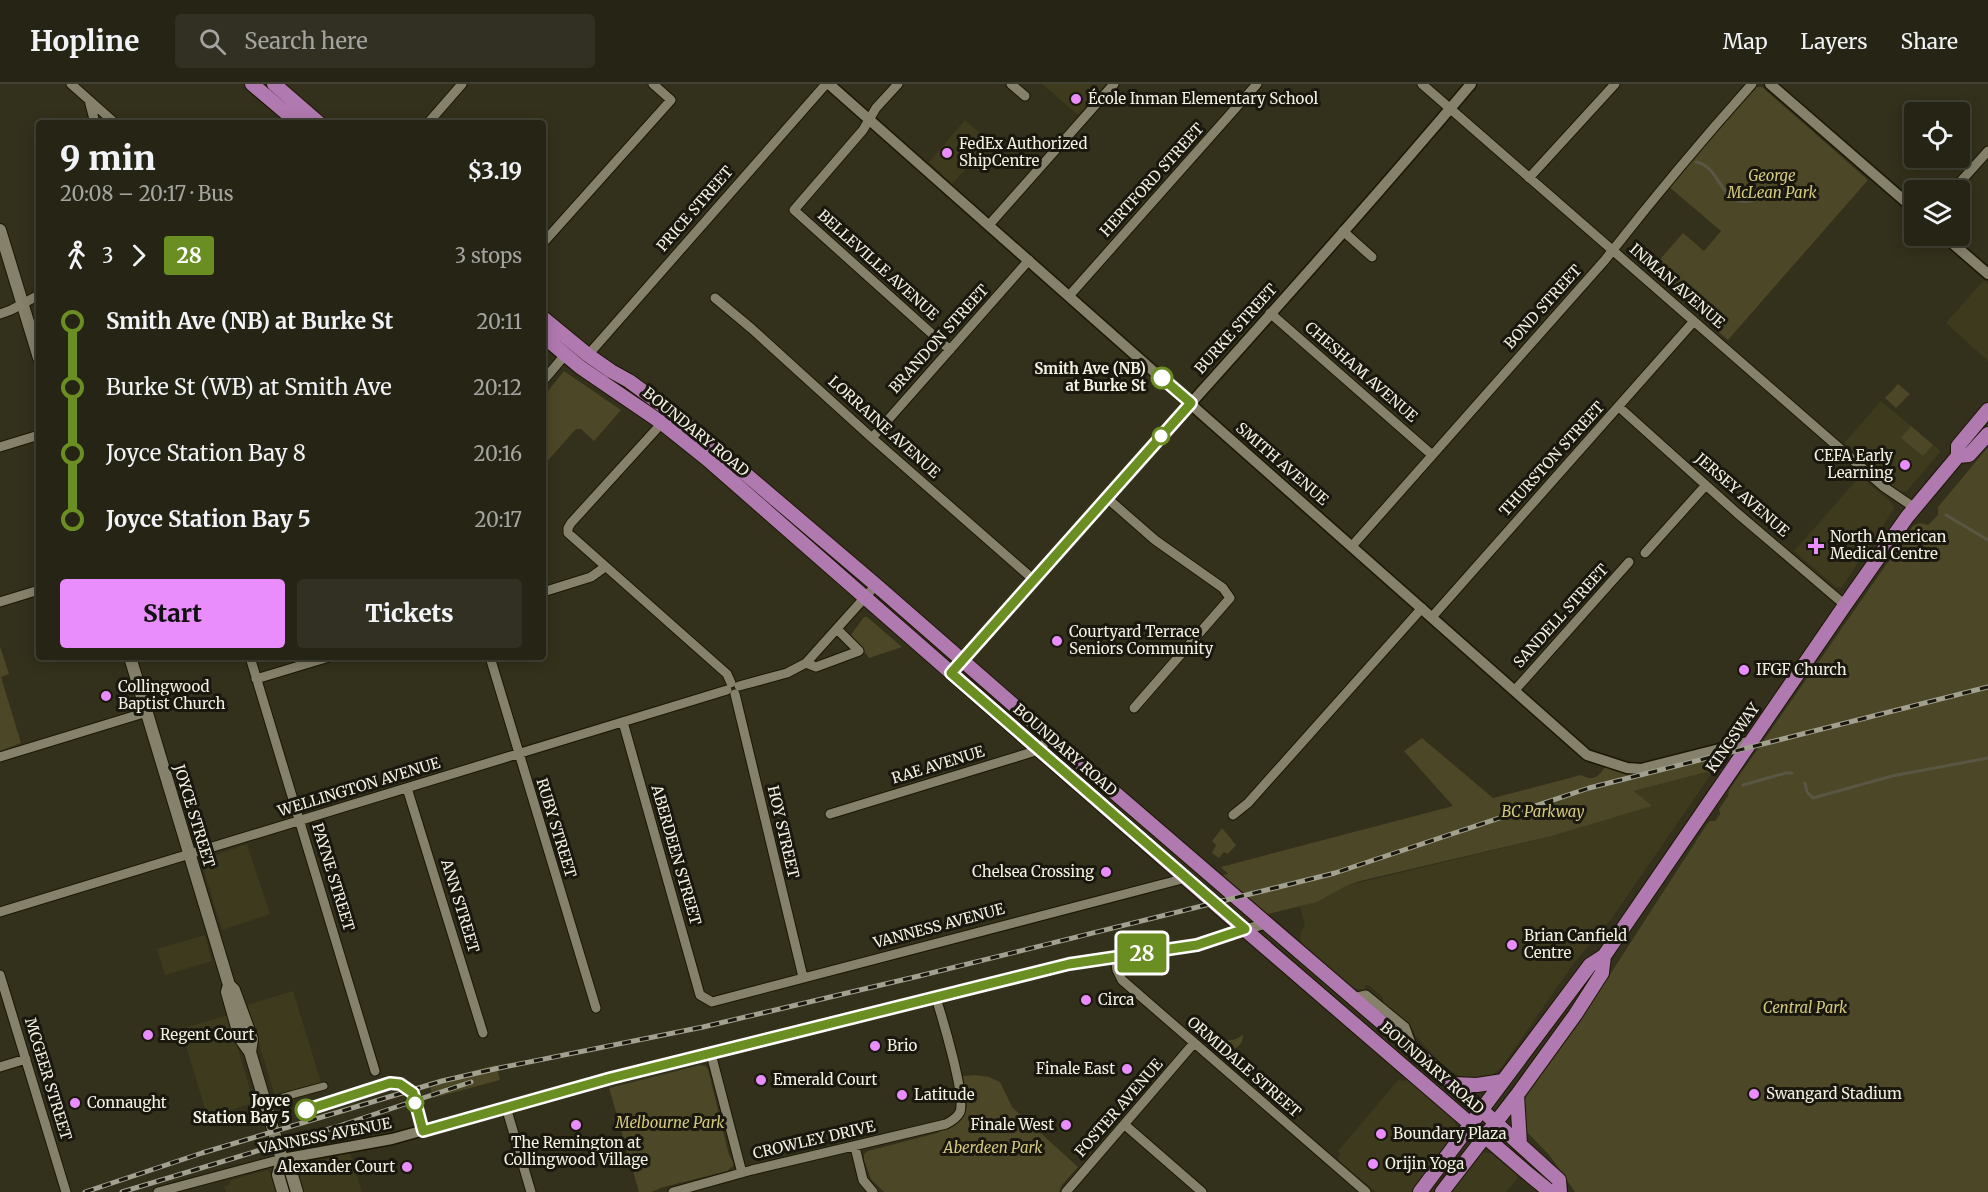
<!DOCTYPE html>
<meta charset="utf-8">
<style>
:root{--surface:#262414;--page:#323022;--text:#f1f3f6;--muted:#a4a4a0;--line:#424134;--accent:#ea8dfc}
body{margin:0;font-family:Merriweather,serif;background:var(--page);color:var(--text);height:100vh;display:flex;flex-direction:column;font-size:22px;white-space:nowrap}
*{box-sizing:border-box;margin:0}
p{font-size:20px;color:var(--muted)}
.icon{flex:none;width:33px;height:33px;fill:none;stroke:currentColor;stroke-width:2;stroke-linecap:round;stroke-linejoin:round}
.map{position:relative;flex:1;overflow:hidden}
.details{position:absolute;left:36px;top:36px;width:510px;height:540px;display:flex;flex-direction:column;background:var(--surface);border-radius:6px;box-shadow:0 3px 15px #0003,0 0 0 2px var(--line)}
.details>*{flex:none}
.badge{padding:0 12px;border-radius:4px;font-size:21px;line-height:39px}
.tools{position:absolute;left:1904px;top:18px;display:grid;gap:12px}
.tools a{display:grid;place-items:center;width:66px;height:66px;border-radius:6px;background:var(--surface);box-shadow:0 3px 15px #0003,0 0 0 2px var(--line);font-size:30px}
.map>.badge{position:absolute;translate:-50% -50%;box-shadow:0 0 0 3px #fff}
.legs{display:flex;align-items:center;gap:9px;height:66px;padding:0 24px;font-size:20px}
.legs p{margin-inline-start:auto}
.head{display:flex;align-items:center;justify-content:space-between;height:102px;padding:0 24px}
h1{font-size:33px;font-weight:800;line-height:45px}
.action{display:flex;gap:12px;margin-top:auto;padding:12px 24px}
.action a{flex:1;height:69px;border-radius:6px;background:var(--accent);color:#111;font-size:24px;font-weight:800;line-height:69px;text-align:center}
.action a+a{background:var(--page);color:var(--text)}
ul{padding:0 24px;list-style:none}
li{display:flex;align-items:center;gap:21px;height:66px;font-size:22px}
li i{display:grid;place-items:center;width:9px;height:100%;margin:0 8px;background:currentColor}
li i::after{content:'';width:15px;height:15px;margin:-8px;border:4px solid;border-radius:50%;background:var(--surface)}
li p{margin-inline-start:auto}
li:first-child i{background:linear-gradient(#0000 50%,currentColor 0)}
li:last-child i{background:linear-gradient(currentColor 50%,#0000 0)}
header{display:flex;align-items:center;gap:36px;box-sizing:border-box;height:84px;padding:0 30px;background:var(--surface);border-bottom:2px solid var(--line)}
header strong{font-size:28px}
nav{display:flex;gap:33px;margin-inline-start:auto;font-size:21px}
.search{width:420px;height:54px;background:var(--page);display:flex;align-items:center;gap:15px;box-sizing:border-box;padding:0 21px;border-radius:6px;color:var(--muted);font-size:22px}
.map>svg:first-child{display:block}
.built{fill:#3e3a1e}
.green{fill:#4c4726}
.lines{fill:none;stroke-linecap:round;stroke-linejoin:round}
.stream{stroke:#595644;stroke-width:3}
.pedestrian-casing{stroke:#1b1704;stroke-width:9}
.minor-casing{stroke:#1b1704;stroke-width:11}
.tertiary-casing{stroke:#1b1704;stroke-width:13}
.secondary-casing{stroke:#1b1704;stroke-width:14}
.primary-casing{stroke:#1b1704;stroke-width:16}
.pedestrian{stroke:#85816a;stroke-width:7}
.minor{stroke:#85816a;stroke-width:9}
.tertiary{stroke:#85816a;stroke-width:10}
.secondary{stroke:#85816a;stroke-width:12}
.primary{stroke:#b079af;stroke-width:14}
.rail-casing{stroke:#a2a08f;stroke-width:5}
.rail{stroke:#19170e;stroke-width:3;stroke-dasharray:9;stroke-linecap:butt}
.line-1-casing{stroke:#fff;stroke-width:14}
.line-1{stroke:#6b8e23;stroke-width:9}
.poi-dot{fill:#ea8dfc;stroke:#19170e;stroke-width:2}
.stop-1-dot{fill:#fff;stroke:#6b8e23;stroke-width:3}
.labels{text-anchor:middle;stroke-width:6;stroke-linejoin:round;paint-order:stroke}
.poi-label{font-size:15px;fill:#f2f0e3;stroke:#19170e;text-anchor:start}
.park-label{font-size:15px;font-style:italic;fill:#d4c97e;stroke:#19170e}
.street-label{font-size:15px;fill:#f2f0e3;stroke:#19170e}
.stop-label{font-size:15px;font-weight:bold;fill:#f2f0e3;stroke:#19170e;text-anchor:end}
</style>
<header>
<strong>Hopline</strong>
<div class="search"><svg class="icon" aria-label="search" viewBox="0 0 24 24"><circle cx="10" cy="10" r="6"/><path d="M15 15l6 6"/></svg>Search here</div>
<nav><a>Map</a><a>Layers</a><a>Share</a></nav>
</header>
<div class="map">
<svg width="1988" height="1108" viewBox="0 0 1988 1108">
<rect width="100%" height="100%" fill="#33301b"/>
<!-- built -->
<path class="built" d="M1042 0H1106L1078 31Z
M965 36 990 58 952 100 929 78Z
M1984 196 1988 200V277L1946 239Z
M1881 317 1941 367 1906 408 1899 407 1844 359Z
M1860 392 1892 419 1894 425 1842 503H1836L1794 467Z
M1714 686 1612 834 1574 879 1501 984 1491 992 1469 996 1447 986 1415 951 1413 945 1383 919V913L1368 901H1365L1364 906 1351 904 1303 862 1300 856 1301 847 1305 842 1300 822 1317 818 1346 802 1552 752 1651 722 1634 707Z
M247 760 270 830 222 846 202 780 206 774Z
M205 851 212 877 165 891 157 865Z
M293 907 321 998 275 1012 247 921Z
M228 931 254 1019 211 1032 206 1028 181 945Z
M1399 995 1402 997 1408 996 1454 1035 1457 1045 1411 1108H1376L1339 1077 1338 1073 1340 1069 1338 1067Z
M348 1068 351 1072 362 1108H303L299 1092 300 1084Z
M1484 1068 1492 1070 1517 1091V1095L1506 1108H1451L1480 1070Z
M267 1086 273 1090 279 1108H226L224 1102H228L231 1096Z"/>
<!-- green -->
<path class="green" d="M1757 3H1762L1868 96 1728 256 1649 188 1683 149 1704 167 1721 147 1668 102 1691 75Z
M564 287 621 326 594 357 581 345H576L543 382V313Z
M1898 300 1910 310 1896 324 1885 314Z
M1911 342 1933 361 1923 372 1901 354Z
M1988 363V1108H1575L1550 1072 1526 1047 1523 1023 1524 1017 1531 1002 1587 926 1707 740 1710 737H1715L1720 730 1719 725 1728 712 1729 706 1913 442 1920 439 1928 441 1938 431V423Z
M864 533H867L902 563 869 574 858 559 850 552Z
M0 562 9 590 1 593 21 659 0 667Z
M1422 654 1493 714 1581 691C1593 698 1599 692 1606 682L1617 685 1726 668 1714 686 1634 707 1652 722 1552 752 1360 797 1346 802 1317 818 1268 830 1262 828 1220 792 1228 790 1221 783 1453 722 1404 667Z
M1222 744 1236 761 1228 770 1224 768 1219 774 1212 769 1216 761 1212 757Z
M1243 950C1243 960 1238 966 1228 965L1219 958C1230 953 1233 960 1243 950Z
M496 981 500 996 433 1014 429 998Z
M700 981 705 982 708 985 729 1071 733 1078V1082L727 1087 660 1104 652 1108H639L609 1004Z
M975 991 989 993 1000 998 1012 1023 1078 1083 1062 1101 1059 1108H884L871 1095 864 1076V1070L868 1067 937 1049 957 1040 963 1033 967 1023 963 992Z"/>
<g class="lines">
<!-- stream -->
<path class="stream" d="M1696 78C1723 83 1719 126 1754 116
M1946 431 1988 456
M1805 699 1807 708 1813 714 1892 692 1988 674
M1743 701 1786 689H1792"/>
<!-- pedestrian casing -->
<g class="pedestrian-casing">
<path id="pedestrian" d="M280 1014 324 1002"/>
</g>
<!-- minor casing -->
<g class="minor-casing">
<path id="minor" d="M71 0 115 39
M898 0 876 24 863 46 794 126 950 266
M1011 0 1025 12
M1422 0 1884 403 1915 424
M89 16 95 39
M428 39 462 0
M1529 94 1615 0
M1953 106 1988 67
M989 141 1114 0
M1343 147 1372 173
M543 159 671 16 653 0
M1069 212 1257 0
M715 214 752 245 872 354 1034 496
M1270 229 1431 370
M0 230 11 226 39 211
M588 271 826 0
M543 297 565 271
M1619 323 1737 429 1845 521
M662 339 571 439 568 444V449L727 590 731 599
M872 354 1029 176
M0 363 39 351
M1107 414 1155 456 1223 504 1230 514 1134 624
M1352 462 1605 176C1652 116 1701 57 1752 0
M1645 469 1706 401
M543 508 591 493 605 483
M0 518 39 506
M1432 533 1694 237
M250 573 375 987
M490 573 596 924
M806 579 816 583 859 567 837 545
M256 595 329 573
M739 602 787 589 806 579 876 501
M1515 606 1629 478
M735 610 803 893
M623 638 700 911 712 918 1186 794
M0 673 147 628
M407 704 483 949
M830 730 1039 666 1050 653
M1233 731 1248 719 1422 524
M0 828 727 606
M1115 872 1117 886 1122 896 1366 1108
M0 891 66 1108
M1353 914 1366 911 1405 943 1412 962
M711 970 742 1089
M0 983 26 975
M506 1023 531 1108
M1125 1041 1202 1108
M855 1063 863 1096 873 1108
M158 1108 282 1075
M673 1108 752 1086 946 1040C952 1037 957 1034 960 1028 966 1012 942 933 936 914
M1066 1108 1194 959"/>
</g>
<!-- tertiary casing -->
<g class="tertiary-casing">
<path id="tertiary" d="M829 0 1587 671 1627 684 1641 685 1751 657
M1770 0 1914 125
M1944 152 1988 190
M951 589C1123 392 1302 200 1471 0
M282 1075 392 1055 611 994 1069 880 1197 861 1267 839"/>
</g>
<!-- secondary casing -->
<g class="secondary-casing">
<path id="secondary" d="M0 146 39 274
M130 573 229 901 234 906 252 955 250 968
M229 901 227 908 240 954 250 968 282 1075 291 1088 297 1108
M282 1075 278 1091 283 1108"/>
</g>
<!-- primary casing -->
<g class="primary-casing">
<path id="primary" d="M252 0 298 39
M274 0 319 39
M543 234 588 271 611 287 629 297 681 335 876 501 1050 653 1453 1000 1559 1096 1560 1108
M543 252 580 283 662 339 707 375 1222 826 1526 1088 1549 1107 1560 1108
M1958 372 1969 371 1988 350
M1453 1000 1477 1001 1503 997
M1517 1011 1520 1060
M1420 1108 1590 881 1604 872 1845 521 1907 433 1958 372V362L1988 326
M1442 1108 1517 1011 1575 931 1602 889 1604 872"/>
</g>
<!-- pedestrian -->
<use href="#pedestrian" class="pedestrian"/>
<!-- minor -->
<use href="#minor" class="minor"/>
<!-- tertiary -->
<use href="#tertiary" class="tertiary"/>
<!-- secondary -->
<use href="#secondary" class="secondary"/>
<!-- primary -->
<use href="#primary" class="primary"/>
<!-- rail casing -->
<g class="rail-casing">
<path id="rail" d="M85 1108 202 1069 442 997 499 984 703 943 919 892 1335 789 1589 704 1988 603
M122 1108 336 1043 471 998"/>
</g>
<!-- rail -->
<use href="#rail" class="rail"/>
</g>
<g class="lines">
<!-- line-1 casing -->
<g class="line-1-casing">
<path id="line-1" d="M306 1026 390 999 400 1000 413 1009 423 1047 611 994 1069 880 1197 861 1245 845 951 589 1191 319 1162 294"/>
</g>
<!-- line-1 -->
<use href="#line-1" class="line-1"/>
</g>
<!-- markers -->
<g class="poi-dot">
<circle cx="1076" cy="15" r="6"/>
<circle cx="947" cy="69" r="6"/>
<circle cx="1905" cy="381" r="6"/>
<path d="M1813 453h6v6h6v6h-6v6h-6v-6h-6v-6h6z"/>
<circle cx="1057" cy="557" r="6"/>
<circle cx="1744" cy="586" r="6"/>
<circle cx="106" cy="612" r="6"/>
<circle cx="1106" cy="788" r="6"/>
<circle cx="1512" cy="861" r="6"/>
<circle cx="1086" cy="916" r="6"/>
<circle cx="148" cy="951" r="6"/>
<circle cx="875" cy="962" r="6"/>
<circle cx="1127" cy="985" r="6"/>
<circle cx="761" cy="996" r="6"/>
<circle cx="1754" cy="1010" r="6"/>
<circle cx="902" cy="1011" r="6"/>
<circle cx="75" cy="1019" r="6"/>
<circle cx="576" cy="1041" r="6"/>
<circle cx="1066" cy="1041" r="6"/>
<circle cx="1381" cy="1050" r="6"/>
<circle cx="1373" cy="1080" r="6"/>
<circle cx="407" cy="1083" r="6"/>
</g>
<g class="stop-1-dot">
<circle cx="1162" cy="294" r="10"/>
<circle cx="1161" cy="352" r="8"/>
<circle cx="415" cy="1019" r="8"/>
<circle cx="306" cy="1026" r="10"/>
</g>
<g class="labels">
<!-- poi labels -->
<g class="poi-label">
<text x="1088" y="20">École Inman Elementary School</text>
<text x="959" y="65">FedEx Authorized<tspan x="959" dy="17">ShipCentre</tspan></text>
<text x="1893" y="377" text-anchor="end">CEFA Early<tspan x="1893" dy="17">Learning</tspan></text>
<text x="1830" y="458">North American<tspan x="1830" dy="17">Medical Centre</tspan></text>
<text x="1069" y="553">Courtyard Terrace<tspan x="1069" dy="17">Seniors Community</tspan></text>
<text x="1756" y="591">IFGF Church</text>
<text x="118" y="608">Collingwood<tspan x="118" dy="17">Baptist Church</tspan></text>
<text x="1094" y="793" text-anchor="end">Chelsea Crossing</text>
<text x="1524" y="857">Brian Canfield<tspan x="1524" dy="17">Centre</tspan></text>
<text x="1098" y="921">Circa</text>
<text x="160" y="956">Regent Court</text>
<text x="887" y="967">Brio</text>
<text x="1115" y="990" text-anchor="end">Finale East</text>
<text x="773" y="1001">Emerald Court</text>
<text x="1766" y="1015">Swangard Stadium</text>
<text x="914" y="1016">Latitude</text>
<text x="87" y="1024">Connaught</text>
<text x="1054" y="1046" text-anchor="end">Finale West</text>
<text x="1393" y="1055">Boundary Plaza</text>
<text x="576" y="1064" text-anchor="middle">The Remington at<tspan x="576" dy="17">Collingwood Village</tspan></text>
<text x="1385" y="1085">Orijin Yoga</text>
<text x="395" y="1088" text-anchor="end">Alexander Court</text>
</g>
<!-- park labels -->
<g class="park-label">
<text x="1772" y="97">George<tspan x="1772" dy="17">McLean Park</tspan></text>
<text x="1543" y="733">BC Parkway</text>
<text x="1805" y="929">Central Park</text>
<text x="670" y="1044">Melbourne Park</text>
<text x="993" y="1069">Aberdeen Park</text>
</g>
<!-- street labels -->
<g class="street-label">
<text transform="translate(1152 96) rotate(-48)" y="5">HERTFORD STREET</text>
<text transform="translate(695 125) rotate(-49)" y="5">PRICE STREET</text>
<text transform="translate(878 181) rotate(42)" y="5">BELLEVILLE AVENUE</text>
<text transform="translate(1677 202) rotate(41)" y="5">INMAN AVENUE</text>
<text transform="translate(1543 223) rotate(-48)" y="5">BOND STREET</text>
<text transform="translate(1236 245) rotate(-48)" y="5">BURKE STREET</text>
<text transform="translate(939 255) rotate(-48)" y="5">BRANDON STREET</text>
<text transform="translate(1361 288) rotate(41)" y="5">CHESHAM AVENUE</text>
<text transform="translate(884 343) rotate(42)" y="5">LORRAINE AVENUE</text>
<text transform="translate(696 348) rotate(39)" y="5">BOUNDARY ROAD</text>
<text transform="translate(1552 375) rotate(-48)" y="5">THURSTON STREET</text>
<text transform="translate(1282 380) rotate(41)" y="5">SMITH AVENUE</text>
<text transform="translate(1742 411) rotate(41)" y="5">JERSEY AVENUE</text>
<text transform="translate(1561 532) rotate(-48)" y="5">SANDELL STREET</text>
<text transform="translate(1733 654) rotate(-55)" y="5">KINGSWAY</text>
<text transform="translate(1065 666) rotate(41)" y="5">BOUNDARY ROAD</text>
<text transform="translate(938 681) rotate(-17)" y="5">RAE AVENUE</text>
<text transform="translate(359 703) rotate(-17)" y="5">WELLINGTON AVENUE</text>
<text transform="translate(194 732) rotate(73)" y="5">JOYCE STREET</text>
<text transform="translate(556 744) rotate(73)" y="5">RUBY STREET</text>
<text transform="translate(783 748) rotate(77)" y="5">HOY STREET</text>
<text transform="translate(676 771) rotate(74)" y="5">ABERDEEN STREET</text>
<text transform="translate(333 793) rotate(73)" y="5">PAYNE STREET</text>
<text transform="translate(460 822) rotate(73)" y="5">ANN STREET</text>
<text transform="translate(939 842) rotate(-15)" y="5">VANNESS AVENUE</text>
<text transform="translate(1244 983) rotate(41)" y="5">ORMIDALE STREET</text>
<text transform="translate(1432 984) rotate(41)" y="5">BOUNDARY ROAD</text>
<text transform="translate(48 995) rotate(73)" y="5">MCGEER STREET</text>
<text transform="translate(1119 1024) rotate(-49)" y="5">FOSTER AVENUE</text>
<text transform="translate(325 1052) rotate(-11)" y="5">VANNESS AVENUE</text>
<text transform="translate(814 1056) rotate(-13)" y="5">CROWLEY DRIVE</text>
</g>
<!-- stop labels -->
<g class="stop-label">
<text x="1146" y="290">Smith Ave (NB)<tspan x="1146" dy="17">at Burke St</tspan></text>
<text x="290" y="1022">Joyce<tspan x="290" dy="17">Station Bay 5</tspan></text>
</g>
</g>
</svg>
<div class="tools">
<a><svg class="icon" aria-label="locate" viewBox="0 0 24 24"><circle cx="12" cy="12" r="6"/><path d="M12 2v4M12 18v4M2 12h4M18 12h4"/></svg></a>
<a><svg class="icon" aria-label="layers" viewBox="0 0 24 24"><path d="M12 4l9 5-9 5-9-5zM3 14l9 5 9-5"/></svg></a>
</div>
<b class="badge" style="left:1142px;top:869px;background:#6b8e23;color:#fff">28</b>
<section class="details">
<div class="head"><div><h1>9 min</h1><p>20:08 – 20:17 · Bus</p></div><b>$3.19</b></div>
<div class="legs"><svg class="icon" aria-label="walk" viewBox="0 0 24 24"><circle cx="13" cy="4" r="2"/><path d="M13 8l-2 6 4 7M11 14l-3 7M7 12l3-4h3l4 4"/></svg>3<svg class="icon" aria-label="forward" viewBox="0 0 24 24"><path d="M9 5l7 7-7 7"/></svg><b class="badge" style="background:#6b8e23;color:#fff">28</b><p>3 stops</p></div>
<ul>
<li><i style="color:#6b8e23"></i><b>Smith Ave (NB) at Burke St</b><p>20:11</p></li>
<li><i style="color:#6b8e23"></i><span>Burke St (WB) at Smith Ave</span><p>20:12</p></li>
<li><i style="color:#6b8e23"></i><span>Joyce Station Bay 8</span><p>20:16</p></li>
<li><i style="color:#6b8e23"></i><b>Joyce Station Bay 5</b><p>20:17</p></li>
</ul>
<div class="action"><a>Start</a><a>Tickets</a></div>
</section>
</div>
